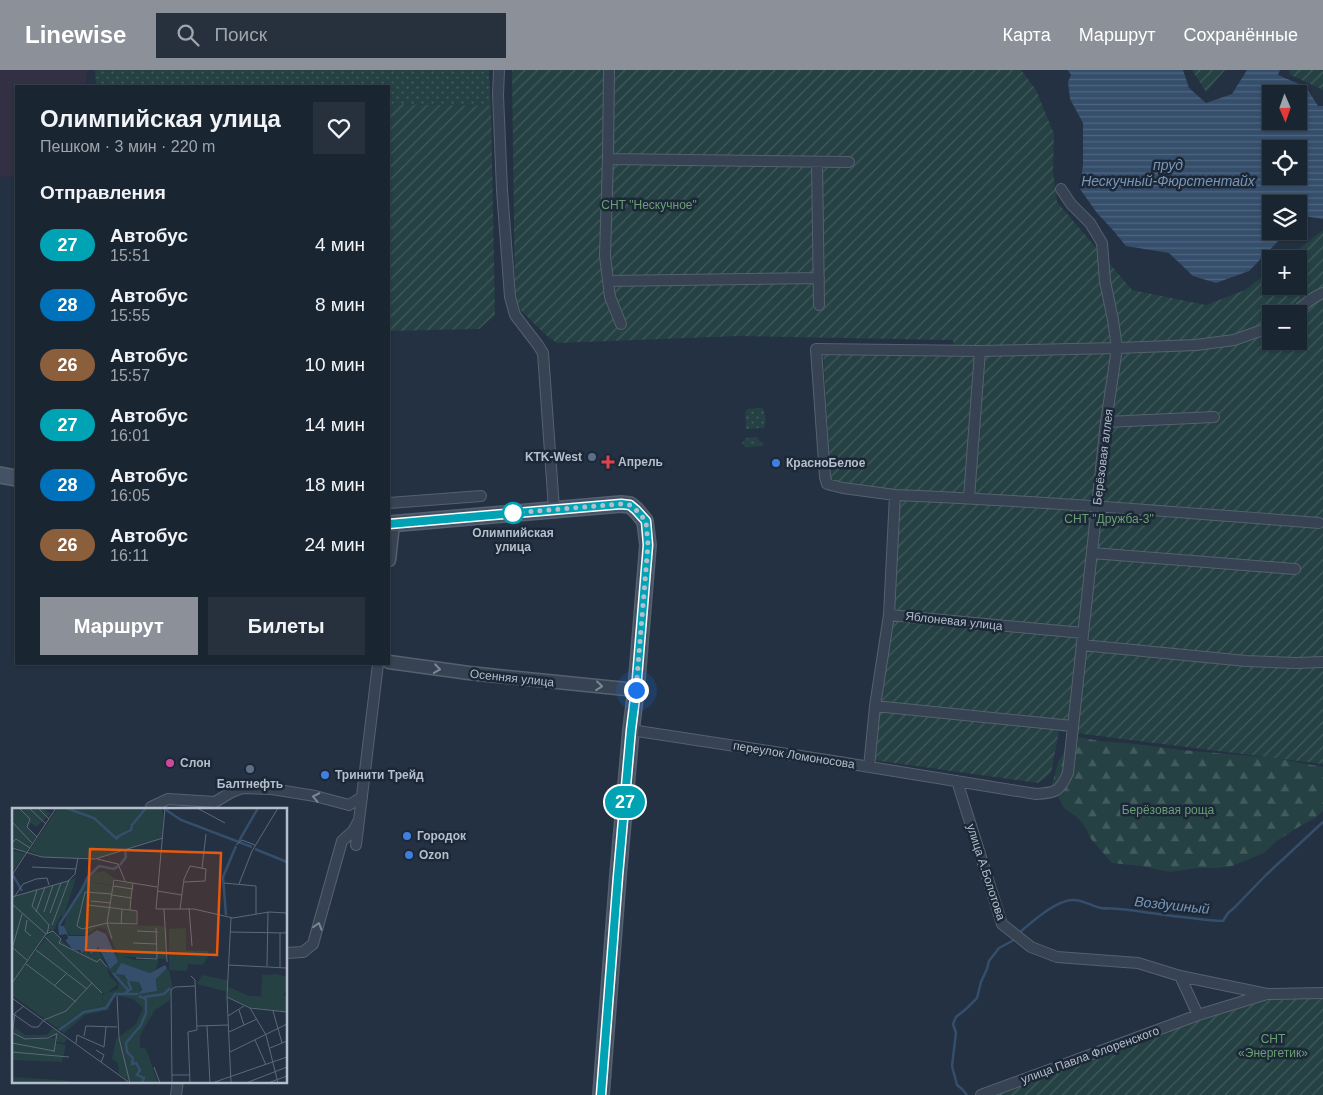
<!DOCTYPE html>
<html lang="ru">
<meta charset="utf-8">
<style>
:root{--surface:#1a2532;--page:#27313e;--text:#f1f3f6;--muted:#9fa5ac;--line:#38424d;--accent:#8c9099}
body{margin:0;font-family:Arial,sans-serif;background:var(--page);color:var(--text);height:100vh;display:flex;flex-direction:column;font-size:19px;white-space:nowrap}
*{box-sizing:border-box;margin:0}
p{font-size:16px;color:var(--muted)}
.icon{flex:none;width:28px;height:28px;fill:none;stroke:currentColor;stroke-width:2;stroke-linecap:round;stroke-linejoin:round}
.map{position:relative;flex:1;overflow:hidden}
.side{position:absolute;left:15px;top:15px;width:375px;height:580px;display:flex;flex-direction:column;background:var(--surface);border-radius:0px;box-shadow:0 1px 4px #0004,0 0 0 1px var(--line)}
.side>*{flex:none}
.badge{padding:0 10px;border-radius:16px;font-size:18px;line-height:32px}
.needle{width:32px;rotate:178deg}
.controls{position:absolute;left:1262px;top:15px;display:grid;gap:10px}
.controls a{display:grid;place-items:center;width:45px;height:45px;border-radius:0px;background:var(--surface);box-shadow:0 1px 4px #0004,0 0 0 1px var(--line);font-size:25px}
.you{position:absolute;width:25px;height:25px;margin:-12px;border:4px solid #fff;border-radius:50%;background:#1a73e8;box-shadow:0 0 0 8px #1a73e833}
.map>.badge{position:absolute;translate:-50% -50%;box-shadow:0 0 0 2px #fff}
h2{padding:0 25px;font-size:19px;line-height:45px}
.round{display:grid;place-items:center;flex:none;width:52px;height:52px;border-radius:0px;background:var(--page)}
.headline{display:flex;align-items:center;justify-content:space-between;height:85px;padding:0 25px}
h1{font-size:24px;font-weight:800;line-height:38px}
.cta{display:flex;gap:10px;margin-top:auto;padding:10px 25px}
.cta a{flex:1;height:58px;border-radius:0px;background:var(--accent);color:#fff;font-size:20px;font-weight:800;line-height:58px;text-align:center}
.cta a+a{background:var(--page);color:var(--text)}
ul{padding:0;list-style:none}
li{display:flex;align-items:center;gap:15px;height:60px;padding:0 25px}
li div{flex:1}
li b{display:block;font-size:19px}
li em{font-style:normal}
li .badge{min-width:55px;font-weight:700;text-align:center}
header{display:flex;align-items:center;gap:30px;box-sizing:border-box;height:70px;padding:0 25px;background:var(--accent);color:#fff}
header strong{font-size:24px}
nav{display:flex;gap:28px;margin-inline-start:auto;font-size:18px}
.search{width:350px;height:45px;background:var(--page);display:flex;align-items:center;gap:12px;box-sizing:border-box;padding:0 18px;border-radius:0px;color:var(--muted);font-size:19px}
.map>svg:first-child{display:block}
.medical{fill:#323042}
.grass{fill:url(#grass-dots)}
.forest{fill:url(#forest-firs)}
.garden{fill:url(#garden-furrows);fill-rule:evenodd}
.water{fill:url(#water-rules);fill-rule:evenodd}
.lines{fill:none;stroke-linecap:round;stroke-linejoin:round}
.stream{stroke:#354e6b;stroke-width:2.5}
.minor-casing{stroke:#55616f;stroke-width:12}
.tertiary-casing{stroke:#55616f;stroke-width:15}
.secondary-casing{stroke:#55616f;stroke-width:18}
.minor{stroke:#374352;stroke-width:10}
.tertiary{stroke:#374352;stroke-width:12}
.secondary{stroke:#455265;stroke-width:15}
.oneway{stroke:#7c8795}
.line-casing{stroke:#fff;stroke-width:11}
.line{stroke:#00a3b4;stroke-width:8}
.walk{stroke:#b4becc;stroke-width:5;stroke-dasharray:0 9}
.service-dot{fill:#5c6f8a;stroke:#1c2837;stroke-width:2}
.health-dot{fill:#e0444e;stroke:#1c2837;stroke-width:2}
.shop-dot{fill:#3f7fe0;stroke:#1c2837;stroke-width:2}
.stop-dot{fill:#fff;stroke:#00a3b4;stroke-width:2.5}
.hotel-dot{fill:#d1479c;stroke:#1c2837;stroke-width:2}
.labels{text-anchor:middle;stroke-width:5;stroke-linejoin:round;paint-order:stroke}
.park-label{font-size:12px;fill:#699f73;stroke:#1c2837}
.poi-label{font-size:12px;font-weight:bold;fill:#b4becc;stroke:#1c2837;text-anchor:start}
.street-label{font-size:12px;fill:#b4becc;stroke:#1c2837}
.stop-label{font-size:12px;font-weight:bold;fill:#b4becc;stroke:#1c2837}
.water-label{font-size:14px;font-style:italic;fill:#7996b6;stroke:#1c2837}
.inset-river{fill:none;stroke:#354e6b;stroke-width:2.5}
.inset-road{fill:none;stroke:#5d6979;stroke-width:1}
.view{fill:#e8590c;fill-opacity:0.15;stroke:#e8590c;stroke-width:2.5}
.inset-edge{fill:none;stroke:#b4becc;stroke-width:2.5}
</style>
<header>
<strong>Linewise</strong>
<div class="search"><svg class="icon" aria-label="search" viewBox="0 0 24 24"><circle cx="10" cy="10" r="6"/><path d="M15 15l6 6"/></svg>Поиск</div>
<nav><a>Карта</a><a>Маршрут</a><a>Сохранённые</a></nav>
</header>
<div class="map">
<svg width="1323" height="1025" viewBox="0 0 1323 1025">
<defs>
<pattern id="grass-dots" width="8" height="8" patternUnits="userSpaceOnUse" patternTransform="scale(1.25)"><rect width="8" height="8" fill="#254143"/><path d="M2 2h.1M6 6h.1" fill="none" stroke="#425b5d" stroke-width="1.8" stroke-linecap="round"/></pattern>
<pattern id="forest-firs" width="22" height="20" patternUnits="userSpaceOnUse" patternTransform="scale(1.25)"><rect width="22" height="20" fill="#254143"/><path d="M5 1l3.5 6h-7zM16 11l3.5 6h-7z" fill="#425b5d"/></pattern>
<pattern id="garden-furrows" width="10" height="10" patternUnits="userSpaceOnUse" patternTransform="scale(1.25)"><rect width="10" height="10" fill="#254143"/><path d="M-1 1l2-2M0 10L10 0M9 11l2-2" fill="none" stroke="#425b5d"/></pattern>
<pattern id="water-rules" width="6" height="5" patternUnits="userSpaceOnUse" patternTransform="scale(1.25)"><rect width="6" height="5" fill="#354e6b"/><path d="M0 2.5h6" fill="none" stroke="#50667f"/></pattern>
</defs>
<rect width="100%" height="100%" fill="#233142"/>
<!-- medical -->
<path class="medical" d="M0 0H87L86 16H16V106L0 107Z"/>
<!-- grass -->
<path class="grass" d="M95 0H489L491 36 389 34V16H96Z
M763 338 766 349 764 358 746 359 745 342 748 339Z
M756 367 764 375V376L745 377 742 373 746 368Z"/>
<!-- forest -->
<path class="forest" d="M1073 666 1100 671 1136 674 1182 680 1275 688 1323 697V741L1314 749 1300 756 1278 770 1264 783 1232 796 1217 798H1199L1170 802 1141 796 1112 793 1091 769 1085 757 1078 748 1064 738 1052 715 1058 692Z"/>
<!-- garden -->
<path class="garden" d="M512 0H1021L1036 20 1054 64 1053 101 1057 132 1132 220 1206 235 1245 220 1271 200V216H1299V189H1286L1323 160V694L1059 661 1051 703 1038 713 873 690 896 420 831 413 823 280H955L953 270 739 266 557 273 546 265 515 235ZM1271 244H1299V271H1271Z
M1192 0H1225L1206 22Z
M1290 0H1323V20L1289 4Z
M389 34 491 36 495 245 479 259 389 261Z
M1323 924V1025H978L1162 957 1272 926Z"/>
<!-- water -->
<path class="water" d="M1068 0H1183L1189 18 1206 33 1232 24 1247 0H1280L1278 5 1306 17 1318 36H1323V149L1304 146 1299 150V134H1271V161H1288L1249 201 1216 213 1193 206 1169 183 1126 176 1112 159 1097 143 1080 119 1083 95V53L1070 29 1068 12 1071 5ZM1271 24H1299V51H1271ZM1271 79H1299V106H1271Z"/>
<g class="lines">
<!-- stream -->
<path class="stream" d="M1020 862C1033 851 1055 831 1072 830 1082 829 1091 836 1101 838 1107 839 1114 838 1120 839 1155 843 1189 849 1223 851L1228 843 1234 838 1266 805 1323 752
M967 1025 962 1019 957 1015 952 996 956 963 953 954 956 947 966 939 977 928 981 912 987 899 989 891 999 878 1014 870"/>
<!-- minor casing -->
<g class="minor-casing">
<path id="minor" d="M499 0 498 25 502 120 510 227 515 245 538 275 543 283 554 439
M609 0 608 89 605 186 610 227 621 254
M608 89 849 92
M817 92 819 235
M1061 119 1071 134 1090 153 1102 173 1105 211 1113 250 1117 278 1196 275 1234 270 1271 257
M608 211 819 208
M1292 244C1303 237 1311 227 1323 223
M1106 352 1214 347
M969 428 980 281
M389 433 481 426
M1092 483 1295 499
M889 545 895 425C1037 431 1178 442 1319 453
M1082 575 1246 591 1296 593 1323 592
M875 636 1073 656
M631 660 833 691 1036 724C1056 723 1060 721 1068 703L1106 352 1117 278 980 281 816 279 825 407 827 414 843 418 895 425
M869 697 875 636 889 545 1083 563
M957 711 1002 854 1031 877 1057 887 1138 893 1180 906 1267 924
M151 739V737L168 729 215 732 230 723 242 718 272 719 315 726 349 735 362 727
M356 775 378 594
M286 883 303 882 313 874 342 771 353 761 358 752
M1180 906 1198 945
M176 1025 178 1011
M981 1025 1198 945 1267 924 1323 923"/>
</g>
<!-- tertiary casing -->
<g class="tertiary-casing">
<path id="tertiary" d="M389 490 393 454
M389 592 469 603 636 620"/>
</g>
<!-- secondary casing -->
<g class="secondary-casing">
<path id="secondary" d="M0 405 16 408
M389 454 621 434 630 435 636 440 645 451 648 475 636 620 631 660 618 806 601 1025"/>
</g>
<!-- minor -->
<use href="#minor" class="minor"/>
<!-- tertiary -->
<use href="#tertiary" class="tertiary"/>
<!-- secondary -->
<use href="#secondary" class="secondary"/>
</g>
<!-- one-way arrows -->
<defs><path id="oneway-chevron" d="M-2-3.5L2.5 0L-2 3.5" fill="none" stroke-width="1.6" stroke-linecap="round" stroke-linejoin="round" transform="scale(1.25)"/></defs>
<g class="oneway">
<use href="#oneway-chevron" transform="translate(437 599) rotate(8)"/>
<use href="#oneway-chevron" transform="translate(599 616) rotate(6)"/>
<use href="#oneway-chevron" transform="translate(316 727) rotate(-168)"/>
<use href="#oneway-chevron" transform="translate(318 856) rotate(-74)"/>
</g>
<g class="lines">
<!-- line casing -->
<g class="line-casing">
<path id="line" d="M389 454 621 434 630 435 636 440 646 451 648 475 636 620 631 660 618 806 601 1025"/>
</g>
<!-- line -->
<use href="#line" class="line"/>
<!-- walk -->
<path class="walk" d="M513 443 621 434 630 435 636 440 646 451 648 475 636 620"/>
</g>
<!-- markers -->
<g class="service-dot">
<circle cx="592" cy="387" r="5"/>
<circle cx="250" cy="699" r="5"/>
</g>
<path class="health-dot" d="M605.5 384.5h5v5h5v5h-5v5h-5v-5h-5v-5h5z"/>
<g class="shop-dot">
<circle cx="776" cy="393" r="5"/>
<circle cx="325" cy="705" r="5"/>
<circle cx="407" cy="766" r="5"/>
<circle cx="409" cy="785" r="5"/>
</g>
<circle class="stop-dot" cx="513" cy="443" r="10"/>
<circle class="hotel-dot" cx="170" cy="693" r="5"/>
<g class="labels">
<!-- park labels -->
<g class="park-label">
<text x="649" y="139">СНТ "Нескучное"</text>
<text x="1109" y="453">СНТ "Дружба-3"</text>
<text x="1168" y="744">Берёзовая роща</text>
<text x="1273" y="973">СНТ<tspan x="1273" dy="14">«Энергетик»</tspan></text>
</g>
<!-- poi labels -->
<g class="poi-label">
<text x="582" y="391" text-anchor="end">KTK-West</text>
<text x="618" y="396">Апрель</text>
<text x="786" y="397">КрасноБелое</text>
<text x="180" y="697">Слон</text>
<text x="335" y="709">Тринити Трейд</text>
<text x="250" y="718" text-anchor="middle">Балтнефть</text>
<text x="417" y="770">Городок</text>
<text x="419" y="789">Ozon</text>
</g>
<!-- street labels -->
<g class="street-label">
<text transform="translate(1103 387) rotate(-83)" y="4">Берёзовая аллея</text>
<text transform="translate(954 551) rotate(6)" y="4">Яблоневая улица</text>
<text transform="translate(512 608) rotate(6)" y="4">Осенняя улица</text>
<text transform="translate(794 685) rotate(9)" y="4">переулок Ломоносова</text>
<text transform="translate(986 802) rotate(72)" y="4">улица А.Болотова</text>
<text transform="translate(1090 985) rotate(-20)" y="4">улица Павла Флоренского</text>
</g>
<!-- stop labels -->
<g class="stop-label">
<text x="513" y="467">Олимпийская<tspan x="513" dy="14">улица</tspan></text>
</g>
<!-- water labels -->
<g class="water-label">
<text x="1168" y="100">пруд<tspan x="1168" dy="16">Нескучный-Фюрстентайх</tspan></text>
<text transform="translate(1172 835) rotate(6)" y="5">Воздушный</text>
</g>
</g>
<!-- overview -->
<g transform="translate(12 738)">
<rect width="275" height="275" fill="#233142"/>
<path d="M157 142 196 143V149L191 157 176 156 175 163 157 162ZM190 167 215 172V178L237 188 275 189V204L238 199 216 189V184L185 176Z" fill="#254143"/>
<path d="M92 63 102 70 101 77 73 73 83 65ZM102 145 122 152H147L144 161 138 165 109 156 104 167 110 166 116 173 127 174 129 184 144 183 145 169 155 160 157 163 161 180 157 193 143 202 128 227V239L134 241 146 275H121L107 266 106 255 100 251 104 231 124 216 131 200 121 191 103 187 96 202 73 207 52 225 45 220 72 202 91 198 90 187 106 181 107 175 92 156 97 159 104 157ZM3 219 13 227H35L41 220 55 231 52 235 44 234 43 228 11 232 1 229Z" fill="#254143"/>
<path d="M0 269 49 272 72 275H0Z" fill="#254143"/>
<path d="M0 0H31L39 6 24 19 19 15 15 19 24 28 14 44 0 40ZM46 0H148L151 4 150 30 82 51 32 49 17 43ZM0 42 13 46 0 64ZM64 70 52 107 48 109 42 122 34 126 2 172 36 127 41 124 61 143 67 142V146L71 147 73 140 79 148 86 140 98 168 106 176 94 186 90 185 91 198 72 202 45 220 0 187V82L2 88ZM72 73 102 78 103 74 121 75 118 102 124 103V116L112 117 151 118 155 122 154 151 107 148 94 121 86 119 74 127H58L52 119 54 109ZM174 120V143L157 142V121ZM0 229 16 232 43 230 42 235 54 237 50 254 0 252Z" fill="#254143"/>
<path d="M265 166 275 169V183L271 186 275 189H249L250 167Z" fill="#254143"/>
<path d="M46 117 52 118 57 128H76L85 122 94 126 106 154 98 161 86 139 79 147 75 139 70 146 68 142H61L53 132 56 131 55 126 47 127ZM109 155 138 165 153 157 155 160 144 171 145 183 126 186 130 182 127 174 116 173 112 167 103 166Z" fill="#354e6b"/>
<path class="inset-river" d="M54 0 82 10 105 31M154 2 169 12 240 39M106 31 105 29 119 22 120 17 134 0M227 33 246 0M243 41 275 54M108 57 114 49 113 43M1 67 10 83M214 107 211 69 224 38M47 117 71 80 75 70 87 58 102 61 106 58M101 165 116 182M113 185 119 181 116 173M127 188 134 191V205L129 217 114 235 115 244 121 250 120 256 124 255 128 262 125 267 132 270 130 275M132 189 152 186 158 180M47 222 72 204 94 200 103 186H126"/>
<path class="inset-road" d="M7 0 18 11 15 19 25 29M17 0 34 16M26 0 37 11M153 0 144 101H182L221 110 257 104 275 105M185 0 213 15M0 14 21 36M0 35 4 31 18 40M224 37 230 32 243 37M0 40 30 49 83 51 151 30M85 51 106 56 113 73M20 59 64 61M190 60 194 26M0 67 44 0M172 74 193 73 194 61 178 58 172 71M212 75 244 78V106M227 76 240 43 266 0M101 78 121 81M25 82 20 98 37 117 35 126M145 83 170 87M100 86 73 84 65 118 70 121 95 115 100 131M100 87 119 90 121 75M3 88 11 76 24 71 35 70 37 77M0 89 56 73 63 66 66 50M79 93 99 95M0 96 34 126M76 97 118 102 119 90M177 100 180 138M152 101 155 154M168 101 172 71M118 102 125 103V116L95 115 102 72 145 79M24 104 33 79M32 104 41 77M38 105 49 75M219 110 215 188 219 275M15 112 13 123 19 128M109 116 110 101M40 117 57 72M125 123 146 124M218 124 275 125M268 125V159M33 129 90 185M121 135 145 136M1 140 16 153M0 141 10 106M24 142 75 181M124 150 145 151 144 120M14 156 64 194M216 157 275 160M255 158 256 104M0 175 34 126 41 123 49 131 47 135 85 154 88 151 95 159M43 177 54 166M105 188 107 230 118 275M215 189 238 200 275 204M0 190 118 275M238 200 254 227 266 275M227 202 232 217M261 203 270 235M0 205 20 219H26L32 212 54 203 80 175M216 208 232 198M185 218 216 217M195 218 198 275M217 224 245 211M1 225 13 231 36 230 44 226M72 228 74 218 105 219M0 229 3 205 12 198M243 232 254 257M0 235 42 243M64 235 65 227 92 239 94 219M258 240 275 233M84 242 92 247 89 254M0 244 57 249M42 244 45 225M218 244 275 216M142 259 148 275M160 267H177M160 275 159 182 163 179 183 178M178 275 176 224 185 222 183 172 179 168M200 275 275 249M234 275 275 259M256 275 275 268"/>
<path class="view" d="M78 41 209 45 205 147 74 142Z"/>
<rect width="275" height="275" class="inset-edge"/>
</g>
</svg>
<div class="controls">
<a><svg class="needle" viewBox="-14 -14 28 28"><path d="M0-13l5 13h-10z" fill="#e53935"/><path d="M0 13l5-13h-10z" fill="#9fa5ac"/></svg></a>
<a><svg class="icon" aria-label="locate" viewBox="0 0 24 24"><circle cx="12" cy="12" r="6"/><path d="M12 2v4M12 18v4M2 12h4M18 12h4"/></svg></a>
<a><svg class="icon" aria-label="layers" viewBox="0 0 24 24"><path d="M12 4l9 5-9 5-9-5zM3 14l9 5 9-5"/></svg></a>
<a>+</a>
<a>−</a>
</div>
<div class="you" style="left:636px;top:620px"></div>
<b class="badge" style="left:625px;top:732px;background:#00a3b4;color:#fff">27</b>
<section class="side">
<div class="headline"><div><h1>Олимпийская улица</h1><p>Пешком · 3 мин · 220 m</p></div><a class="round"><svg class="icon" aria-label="heart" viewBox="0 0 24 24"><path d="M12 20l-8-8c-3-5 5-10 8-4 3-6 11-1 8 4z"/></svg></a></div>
<h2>Отправления</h2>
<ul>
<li><span class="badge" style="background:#00a3b4;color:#fff">27</span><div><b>Автобус</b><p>15:51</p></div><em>4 мин</em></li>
<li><span class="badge" style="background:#0072bc;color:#fff">28</span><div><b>Автобус</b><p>15:55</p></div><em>8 мин</em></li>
<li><span class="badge" style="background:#8b5e3c;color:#fff">26</span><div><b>Автобус</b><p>15:57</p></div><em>10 мин</em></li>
<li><span class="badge" style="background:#00a3b4;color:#fff">27</span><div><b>Автобус</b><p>16:01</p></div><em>14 мин</em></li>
<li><span class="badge" style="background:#0072bc;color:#fff">28</span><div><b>Автобус</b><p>16:05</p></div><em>18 мин</em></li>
<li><span class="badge" style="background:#8b5e3c;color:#fff">26</span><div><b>Автобус</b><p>16:11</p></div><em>24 мин</em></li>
</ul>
<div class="cta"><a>Маршрут</a><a>Билеты</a></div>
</section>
</div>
